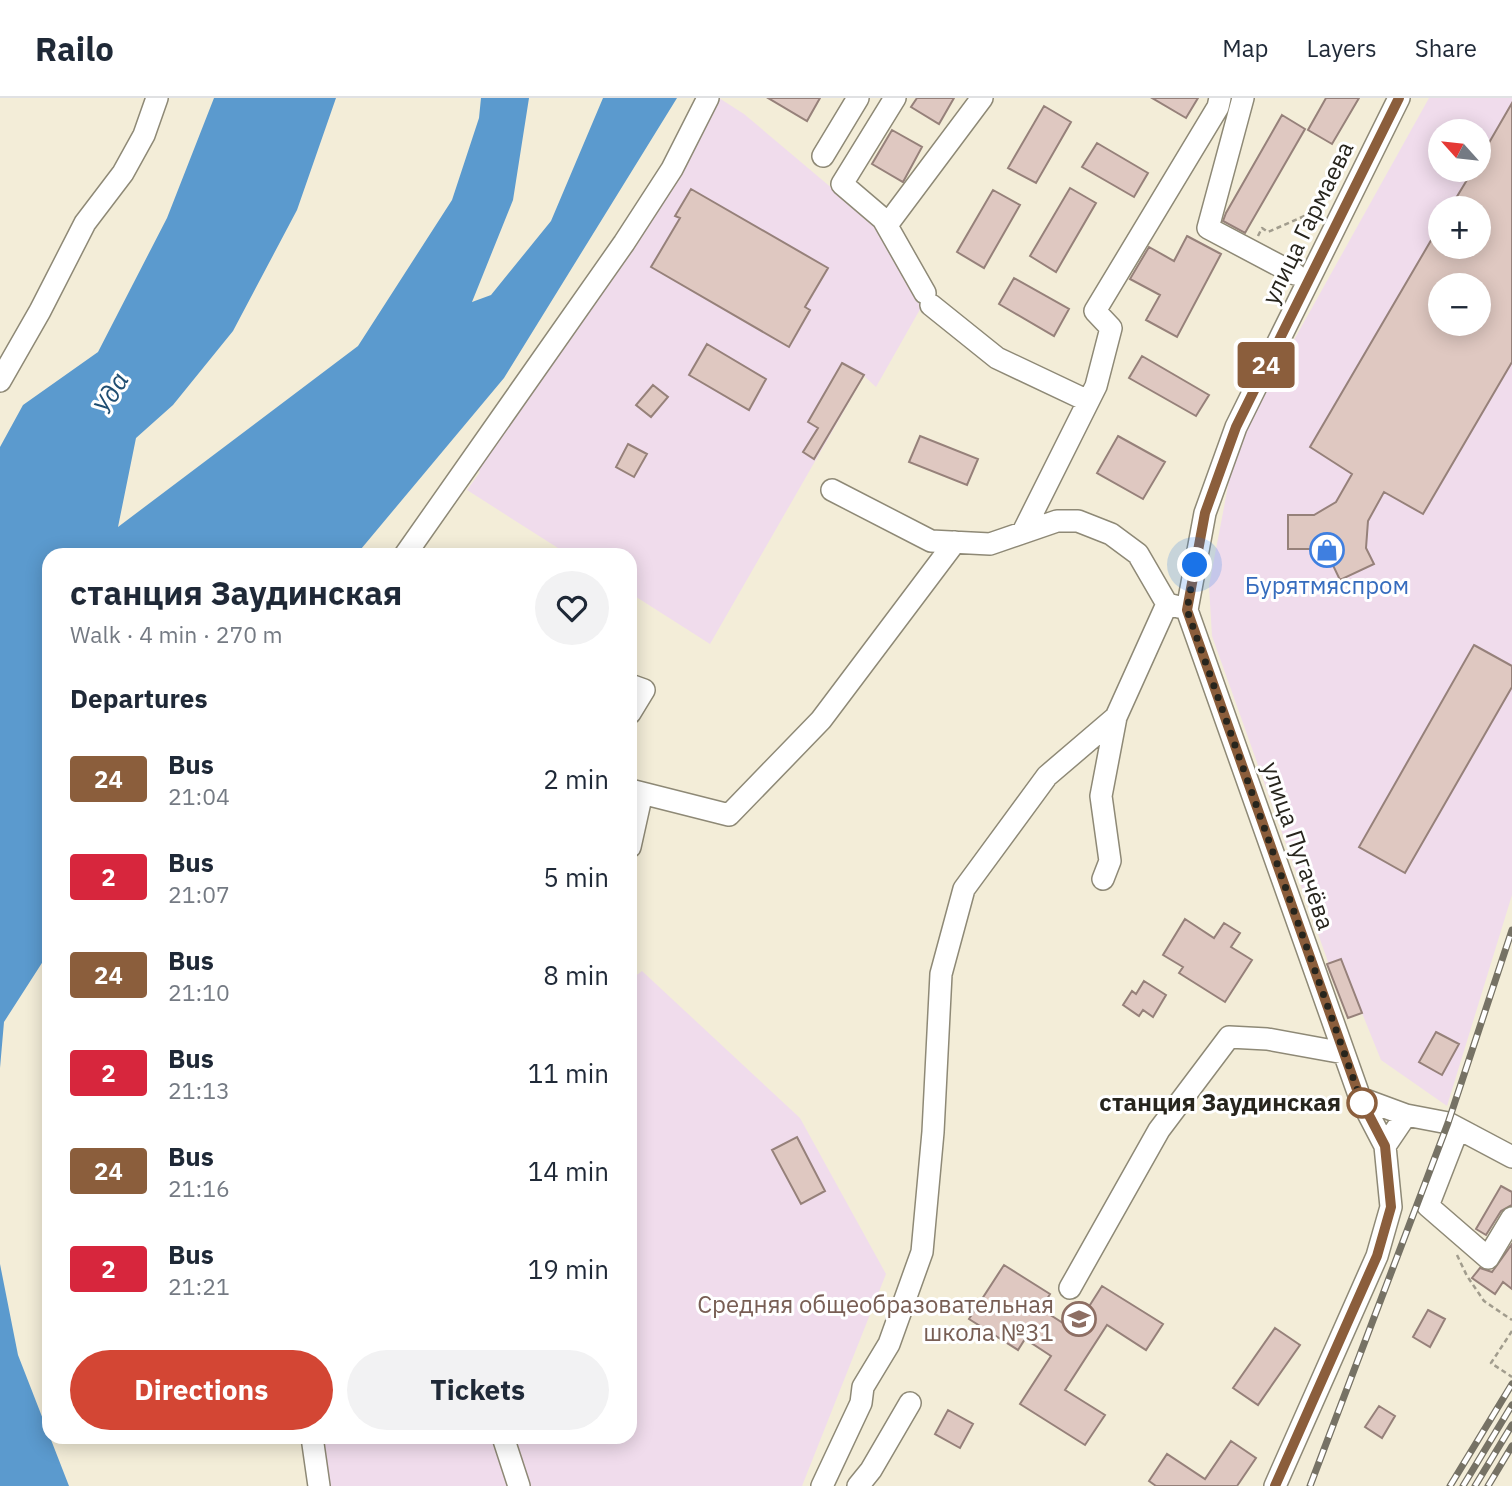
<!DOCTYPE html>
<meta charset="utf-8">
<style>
:root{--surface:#fff;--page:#f2f2f3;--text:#1f2937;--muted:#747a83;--line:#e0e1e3;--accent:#d34634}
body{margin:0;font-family:"IBM Plex Sans",sans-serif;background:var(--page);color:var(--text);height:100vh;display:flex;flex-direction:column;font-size:26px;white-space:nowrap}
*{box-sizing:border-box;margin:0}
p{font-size:23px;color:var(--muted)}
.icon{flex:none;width:38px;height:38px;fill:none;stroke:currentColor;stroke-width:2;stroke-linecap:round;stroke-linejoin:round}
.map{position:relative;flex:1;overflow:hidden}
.details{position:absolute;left:42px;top:450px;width:595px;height:896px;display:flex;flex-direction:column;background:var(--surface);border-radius:21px;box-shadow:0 4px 18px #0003}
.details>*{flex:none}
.badge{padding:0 14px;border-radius:5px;font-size:24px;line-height:46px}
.needle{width:46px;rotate:297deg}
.fabs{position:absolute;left:1428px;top:21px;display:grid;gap:14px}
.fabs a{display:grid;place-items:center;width:63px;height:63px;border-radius:50%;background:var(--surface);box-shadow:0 4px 18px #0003;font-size:35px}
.you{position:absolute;width:35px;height:35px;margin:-18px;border:5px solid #fff;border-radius:50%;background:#1a73e8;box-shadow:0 0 0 10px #1a73e833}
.map>.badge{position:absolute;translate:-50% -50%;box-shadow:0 0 0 4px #fff}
h2{padding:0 28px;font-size:26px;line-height:63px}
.round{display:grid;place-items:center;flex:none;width:74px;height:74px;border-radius:37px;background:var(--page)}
.head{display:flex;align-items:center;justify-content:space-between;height:119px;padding:0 28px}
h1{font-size:33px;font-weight:700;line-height:52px}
.cta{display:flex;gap:14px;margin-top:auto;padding:14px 28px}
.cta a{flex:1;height:80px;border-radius:42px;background:var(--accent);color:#fff;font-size:28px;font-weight:700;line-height:80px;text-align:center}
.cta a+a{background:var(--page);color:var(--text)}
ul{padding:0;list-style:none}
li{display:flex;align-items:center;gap:21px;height:98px;padding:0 28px}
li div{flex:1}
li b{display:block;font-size:26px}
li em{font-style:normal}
li .badge{min-width:77px;font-weight:700;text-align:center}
header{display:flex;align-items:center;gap:42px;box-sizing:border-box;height:98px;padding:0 35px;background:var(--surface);border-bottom:2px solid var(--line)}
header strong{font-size:33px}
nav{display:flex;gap:38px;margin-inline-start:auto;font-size:24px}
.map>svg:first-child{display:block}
.industrial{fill:#f0dcec;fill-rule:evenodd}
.water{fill:#5b9ace}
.building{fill:#dfc8c1;stroke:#96817a;stroke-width:2;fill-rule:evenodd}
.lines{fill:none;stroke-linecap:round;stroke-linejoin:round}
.minor-casing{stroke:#8e8976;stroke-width:24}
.path{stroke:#a19c8d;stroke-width:2.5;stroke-dasharray:5 3.5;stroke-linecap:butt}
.minor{stroke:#fff;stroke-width:21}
.rail-casing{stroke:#767265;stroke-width:7}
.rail{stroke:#fff;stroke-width:4.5;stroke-dasharray:13;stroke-linecap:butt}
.line-casing{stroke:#fff;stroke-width:16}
.line{stroke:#8b5e3c;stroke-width:10}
.walk{stroke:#27251d;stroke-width:7;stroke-dasharray:0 12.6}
.stop-dot{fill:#fff;stroke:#8b5e3c;stroke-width:3.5}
.labels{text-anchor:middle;stroke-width:6;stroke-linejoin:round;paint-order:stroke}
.street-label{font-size:24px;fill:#27251d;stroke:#fff}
.shop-label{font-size:24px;fill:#366cbe;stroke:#fff}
.stop-label{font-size:24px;font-weight:bold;fill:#27251d;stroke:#fff;text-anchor:end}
.education-label{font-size:24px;fill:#785e54;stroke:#fff;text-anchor:end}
.water-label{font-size:26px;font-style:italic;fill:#1f4e72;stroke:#fff}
</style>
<header>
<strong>Railo</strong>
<nav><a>Map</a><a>Layers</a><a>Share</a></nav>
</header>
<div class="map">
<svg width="1512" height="1388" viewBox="0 0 1512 1388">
<rect width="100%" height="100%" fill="#f3edd8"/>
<!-- industrial -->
<path class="industrial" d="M711 0H719L744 16 878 129 923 206 876 289 864 278 710 546 630 495V457H569L467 392 480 374 471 367Z
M1429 0H1512V797L1447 1008 1381 962 1362 915 1348 920 1212 538 1209 488 1236 346ZM1440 33H1479V72H1440ZM1440 110H1479V149H1440ZM1440 187H1479V226H1440Z
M642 873 800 1020 886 1176 802 1388H327L320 1339H630V882Z"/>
<!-- water -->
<path class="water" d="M214 0H336L297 112 233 233 173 307 136 340 118 429 358 248 452 102 479 20 481 0H529L513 102 472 204 491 197 551 123 603 0H677L504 280 356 457H49V854L4 924 0 970V349L23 307 98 254 167 120Z
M0 1166 18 1257 69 1388H0Z"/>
<!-- building -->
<path class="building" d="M768 0H820L807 23Z
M917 0H954L939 26 911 9Z
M1152 0H1198L1186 20Z
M1326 0H1359L1332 46 1308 32Z
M1512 5V264L1423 416 1384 394 1368 423 1366 450 1374 466 1340 482 1330 461 1314 451H1288V417H1314L1336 404 1352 376 1310 349 1440 127V149H1479V110H1450L1473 72H1479V62ZM1440 187H1479V226H1440Z
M1044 8 1071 24 1036 85 1008 70Z
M1282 17 1305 31 1245 135 1223 123 1226 115Z
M892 32 922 49 903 84 872 66Z
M1097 45 1148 75 1134 99 1082 69Z
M1070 90 1096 105 1056 174 1030 158Z
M691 91 828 170 805 209 810 212 789 249 651 169 680 120 675 118Z
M993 92 1020 107 984 170 957 154Z
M1187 138 1221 156 1177 239 1146 222 1160 197 1130 181 1149 149 1174 163Z
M1014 180 1069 211 1054 238 999 206Z
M707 246 766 281 749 312 689 277Z
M1142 258 1209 297 1196 318 1129 280Z
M842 265 864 277 814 361 803 354 818 330 808 324Z
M653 287 668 299 651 319 636 307Z
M920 338 978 361 967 387 909 364Z
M1118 338 1165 364 1143 401 1097 375Z
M628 346 647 356 634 379 616 369Z
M1474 547 1512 568V589L1405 775 1359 749Z
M1185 821 1214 840 1224 825 1240 835 1231 849 1252 862 1225 904 1179 875 1183 869 1163 857Z
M1341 861 1362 915 1348 920 1327 866Z
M1144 883 1166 897 1153 919 1143 912 1139 918 1123 907 1132 893 1136 896Z
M1436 934 1459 946 1442 977 1419 964Z
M797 1039 825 1093 801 1106 772 1052Z
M1501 1088 1512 1094V1107L1501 1113 1486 1137 1476 1131Z
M1512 1146V1191L1503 1184 1495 1196 1472 1180 1480 1170 1492 1174Z
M1004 1167 1050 1196 1041 1211 1074 1232 1102 1188 1163 1226 1146 1252 1107 1227 1065 1292 1105 1317 1085 1347 1020 1306 1051 1258 1025 1241 1018 1252 969 1221Z
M1428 1212 1445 1221 1430 1249 1413 1239Z
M1275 1230 1300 1247 1258 1307 1233 1290Z
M1379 1308 1395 1318 1382 1340 1365 1329Z
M948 1312 973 1326 960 1350 935 1336Z
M1231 1343 1256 1360 1237 1388H1156L1149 1383 1167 1356 1205 1381Z"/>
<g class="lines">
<!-- minor casing -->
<g class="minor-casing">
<path id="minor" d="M895 0 842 86 883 121 925 195
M1243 0 1208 130 1295 176
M823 58 858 0
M887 127 982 0
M931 207 997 260 1088 303
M0 283 40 213 85 125 123 75 144 37 157 0
M832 392 931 443 990 446 1057 423H1078L1111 436 1138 456 1167 506 1179 509
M1023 434 1096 288 1111 230 1095 213 1218 9 1220 0
M405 457 624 145 672 71 708 0
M630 587 644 592 630 615
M630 692 729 717 821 622 955 444
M630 749 642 695
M1103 781 1110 763 1101 698 1116 619
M1360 1000 1406 1017
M1458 1031 1428 1108 1488 1160 1512 1120
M1385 1048 1406 1017 1448 1025 1512 1059
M1070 1190 1159 1032 1229 939 1267 941 1344 955
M312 1339 319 1388
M503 1339 519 1388
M822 1388 861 1305 863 1289 889 1246 922 1154 933 1034 941 876 964 791 1047 678 1116 619 1167 506
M858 1388 871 1372 910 1305
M1275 1388 1377 1158 1391 1109 1385 1048 1360 1000 1187 512 1205 415 1236 329 1399 0"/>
</g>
<!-- path -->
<path class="path" d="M1258 138 1262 130 1268 134 1325 109
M1457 1157 1467 1178 1484 1203 1512 1222
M1512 1233 1491 1265 1512 1279"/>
<!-- minor -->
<use href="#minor" class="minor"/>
<!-- rail casing -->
<g class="rail-casing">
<path id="rail" d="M1310 1388 1448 1025 1512 832
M1450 1388 1512 1286
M1463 1388 1512 1307
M1475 1388 1512 1327
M1488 1388 1512 1348"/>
</g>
<!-- rail -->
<use href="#rail" class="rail"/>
</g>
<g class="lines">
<!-- line casing -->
<g class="line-casing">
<path id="line" d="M1275 1388 1377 1158 1391 1109 1385 1048 1360 1000 1344 955 1187 512 1205 415 1236 329 1399 0"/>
</g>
<!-- line -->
<use href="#line" class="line"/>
<!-- walk -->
<path class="walk" d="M1195 467 1187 512 1362 1005"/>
</g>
<!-- icons -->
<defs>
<g id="shop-ring" transform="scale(1.75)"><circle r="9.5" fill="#fff" stroke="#3f7fe0" stroke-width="1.5"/><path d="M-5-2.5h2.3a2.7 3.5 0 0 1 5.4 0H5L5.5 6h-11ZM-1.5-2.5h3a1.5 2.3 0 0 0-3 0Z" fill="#3f7fe0"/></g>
<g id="school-ring" transform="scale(1.75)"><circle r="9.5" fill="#fff" stroke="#8d6e63" stroke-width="1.5"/><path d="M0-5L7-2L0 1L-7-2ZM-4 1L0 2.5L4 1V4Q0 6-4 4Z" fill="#8d6e63"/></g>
</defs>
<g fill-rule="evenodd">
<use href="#shop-ring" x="1327" y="452"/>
<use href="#school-ring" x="1079" y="1221"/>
</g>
<!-- markers -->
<circle class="stop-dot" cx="1362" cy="1005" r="14"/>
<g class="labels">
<!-- street labels -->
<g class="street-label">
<text transform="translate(1308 125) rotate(-64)" y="8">улица Гармаева</text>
<text transform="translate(1298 748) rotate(71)" y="8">улица Пугачёва</text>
</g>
<!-- shop labels -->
<g class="shop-label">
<text x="1327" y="496">Бурятмяспром</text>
</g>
<!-- stop labels -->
<g class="stop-label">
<text x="1341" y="1013">станция Заудинская</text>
</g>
<!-- education labels -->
<g class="education-label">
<text x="1054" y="1215">Средняя общеобразовательная<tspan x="1054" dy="28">школа №31</tspan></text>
</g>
<!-- water labels -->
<g class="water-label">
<text transform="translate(111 295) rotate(-60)" y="9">Уда</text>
</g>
</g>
</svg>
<div class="fabs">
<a><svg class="needle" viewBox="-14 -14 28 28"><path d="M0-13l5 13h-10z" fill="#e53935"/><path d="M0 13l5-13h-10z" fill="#747a83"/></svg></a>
<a>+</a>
<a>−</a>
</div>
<div class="you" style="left:1195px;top:467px"></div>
<b class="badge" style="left:1266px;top:267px;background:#8b5e3c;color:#fff">24</b>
<section class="details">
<div class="head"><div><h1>станция Заудинская</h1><p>Walk · 4 min · 270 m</p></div><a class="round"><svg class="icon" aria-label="heart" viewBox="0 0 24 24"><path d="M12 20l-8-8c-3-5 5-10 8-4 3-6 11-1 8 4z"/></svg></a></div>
<h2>Departures</h2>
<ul>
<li><span class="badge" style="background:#8b5e3c;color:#fff">24</span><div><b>Bus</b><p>21:04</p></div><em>2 min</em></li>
<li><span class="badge" style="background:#d7263d;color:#fff">2</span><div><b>Bus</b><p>21:07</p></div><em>5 min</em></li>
<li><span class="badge" style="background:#8b5e3c;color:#fff">24</span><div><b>Bus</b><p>21:10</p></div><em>8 min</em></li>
<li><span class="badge" style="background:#d7263d;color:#fff">2</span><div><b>Bus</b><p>21:13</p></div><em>11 min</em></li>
<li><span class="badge" style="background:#8b5e3c;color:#fff">24</span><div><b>Bus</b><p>21:16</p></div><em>14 min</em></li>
<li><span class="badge" style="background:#d7263d;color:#fff">2</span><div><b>Bus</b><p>21:21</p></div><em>19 min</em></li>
</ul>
<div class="cta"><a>Directions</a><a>Tickets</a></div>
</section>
</div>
